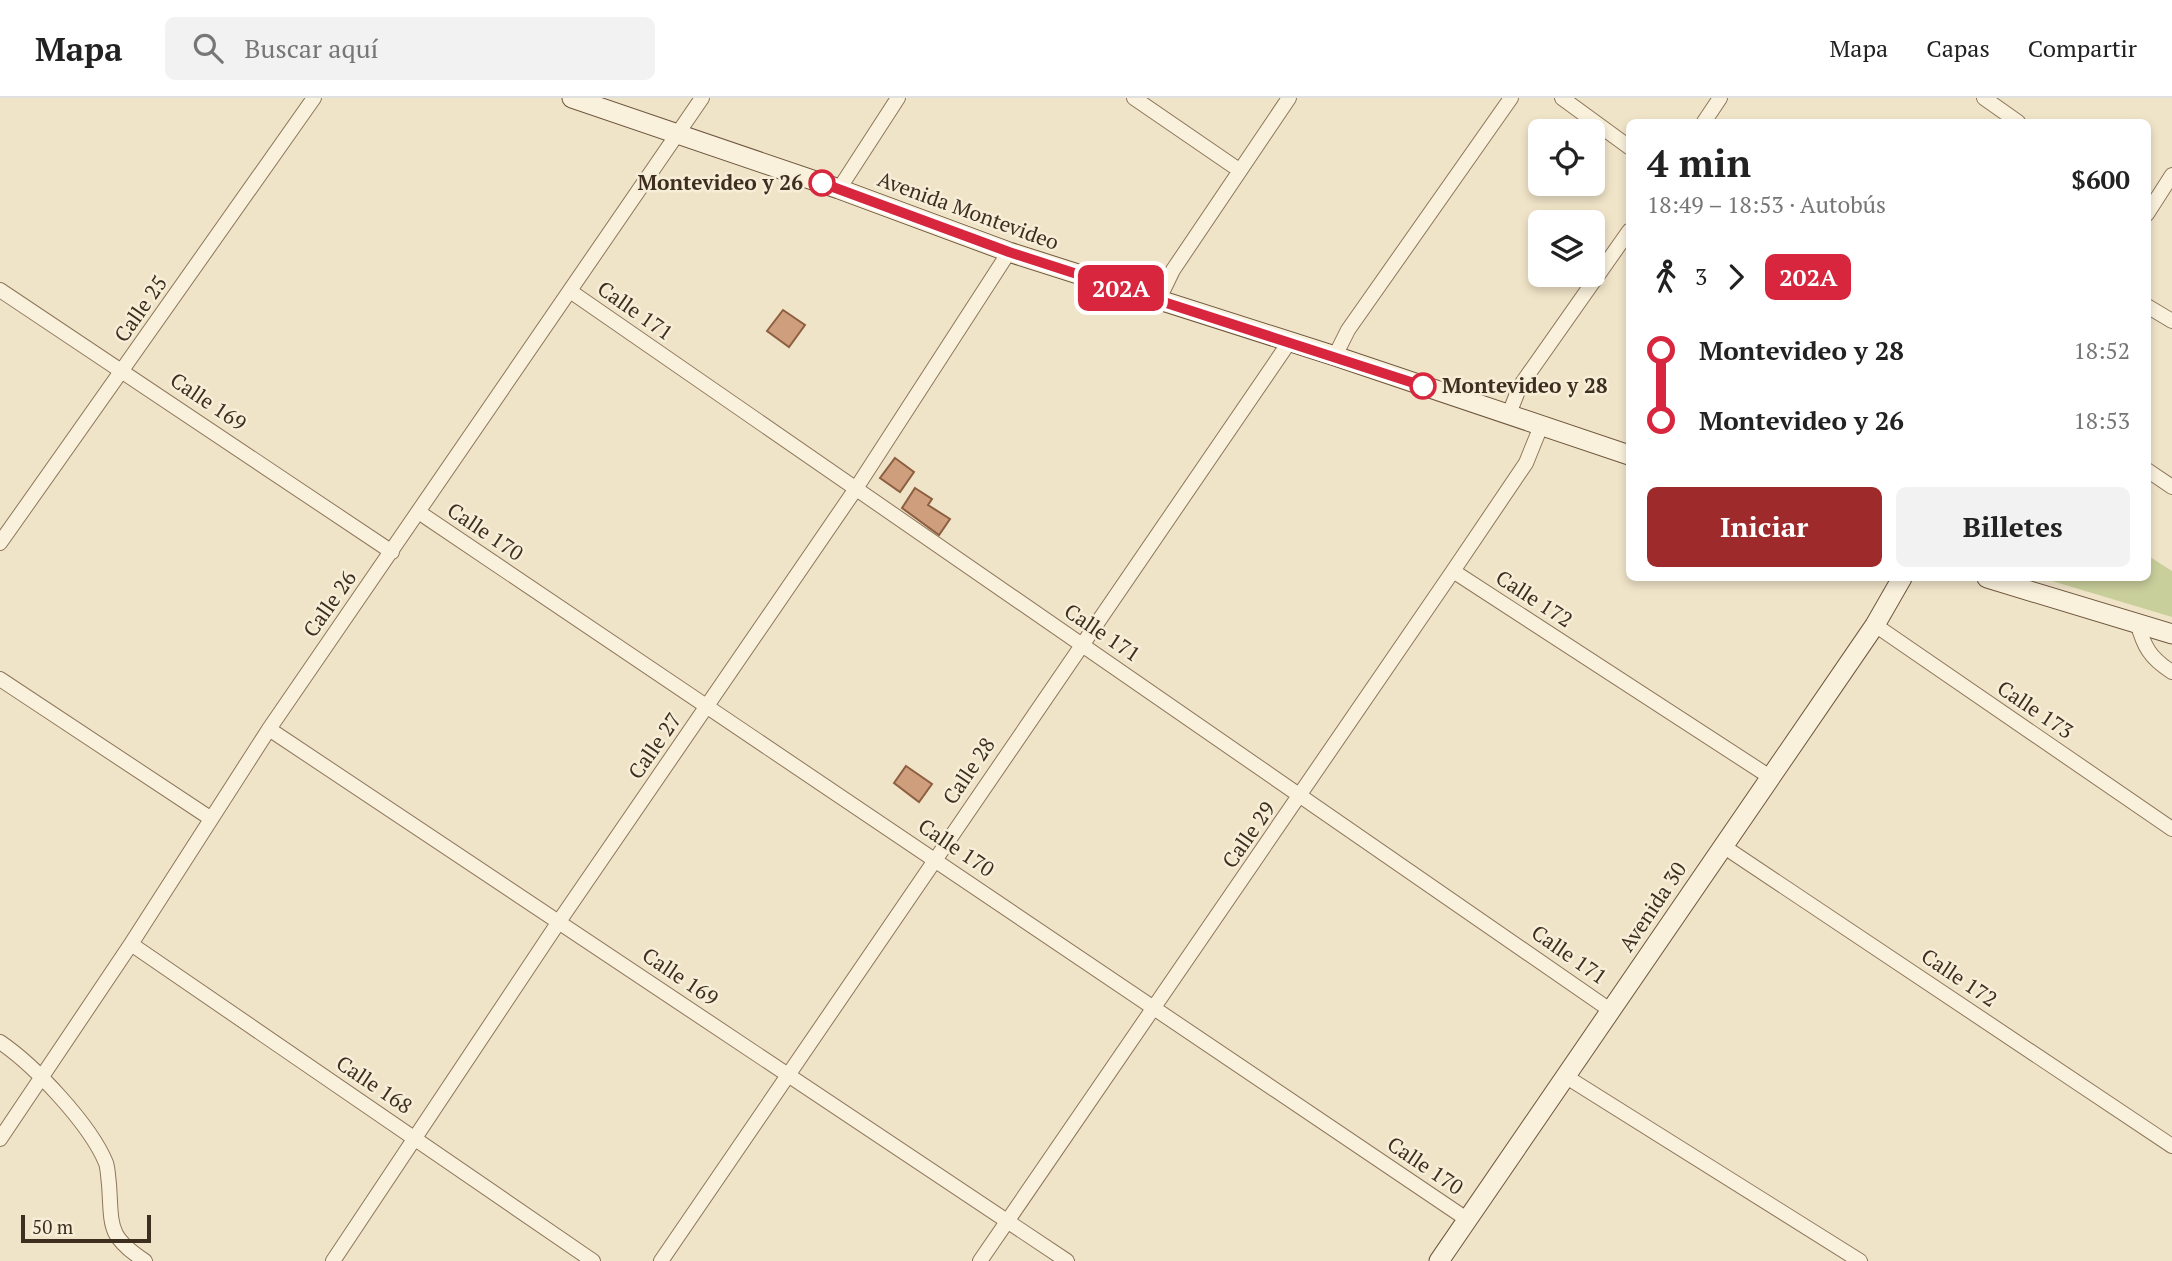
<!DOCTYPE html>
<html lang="es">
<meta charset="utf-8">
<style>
:root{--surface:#fff;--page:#f2f2f2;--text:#222;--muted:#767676;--line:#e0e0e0;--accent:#9e2a2b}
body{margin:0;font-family:"PT Serif",serif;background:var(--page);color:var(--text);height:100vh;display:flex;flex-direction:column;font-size:26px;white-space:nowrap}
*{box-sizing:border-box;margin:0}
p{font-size:23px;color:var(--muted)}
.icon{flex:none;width:38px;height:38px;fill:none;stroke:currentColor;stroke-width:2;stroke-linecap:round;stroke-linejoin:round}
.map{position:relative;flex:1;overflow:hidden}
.drawer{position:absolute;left:1626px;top:21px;width:525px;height:462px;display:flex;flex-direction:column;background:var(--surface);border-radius:10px;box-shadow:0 4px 10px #0003}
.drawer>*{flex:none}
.badge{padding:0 14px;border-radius:10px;font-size:24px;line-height:46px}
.tools{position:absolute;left:1528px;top:21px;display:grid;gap:14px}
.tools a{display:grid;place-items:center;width:77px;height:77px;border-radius:10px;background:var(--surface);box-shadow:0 4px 10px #0003;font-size:35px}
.scale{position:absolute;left:21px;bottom:18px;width:130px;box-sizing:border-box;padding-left:7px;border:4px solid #3d2e20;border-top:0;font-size:19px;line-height:24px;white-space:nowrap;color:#3d2e20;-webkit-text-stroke:5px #f7eed8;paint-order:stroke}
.map>.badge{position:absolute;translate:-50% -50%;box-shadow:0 0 0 4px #fff}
.legs{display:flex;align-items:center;gap:10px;height:77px;padding:0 21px;font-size:23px}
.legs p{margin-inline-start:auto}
.summary{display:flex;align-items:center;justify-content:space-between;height:119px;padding:0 21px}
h1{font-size:38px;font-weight:800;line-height:52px}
.button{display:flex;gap:14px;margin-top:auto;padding:14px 21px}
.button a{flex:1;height:80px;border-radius:10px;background:var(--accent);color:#fff;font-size:28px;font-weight:800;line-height:80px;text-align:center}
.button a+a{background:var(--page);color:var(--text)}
ul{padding:0 21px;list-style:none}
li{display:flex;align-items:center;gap:24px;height:70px;font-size:26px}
li i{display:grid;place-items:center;width:10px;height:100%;margin:0 9px;background:currentColor}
li i::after{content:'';width:18px;height:18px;margin:-9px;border:5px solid;border-radius:50%;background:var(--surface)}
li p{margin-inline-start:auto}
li:first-child i{background:linear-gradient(#0000 50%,currentColor 0)}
li:last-child i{background:linear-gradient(currentColor 50%,#0000 0)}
header{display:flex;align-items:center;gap:42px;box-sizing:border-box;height:98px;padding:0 35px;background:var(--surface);border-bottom:2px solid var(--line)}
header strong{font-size:33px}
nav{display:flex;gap:38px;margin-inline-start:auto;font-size:24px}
.search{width:490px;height:63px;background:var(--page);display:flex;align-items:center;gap:18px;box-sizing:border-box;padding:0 24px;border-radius:10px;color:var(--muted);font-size:26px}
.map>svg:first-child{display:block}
.green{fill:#c9cf9b}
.building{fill:#cf9f7d;stroke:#8d5f41;stroke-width:2}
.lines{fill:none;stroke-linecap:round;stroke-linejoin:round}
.street-casing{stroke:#8d765c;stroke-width:16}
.secondary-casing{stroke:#6f573f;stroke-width:21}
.street{stroke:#faf1dc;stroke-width:14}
.secondary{stroke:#faf1dc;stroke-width:19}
.line-1-casing{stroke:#fff;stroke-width:16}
.line-1{stroke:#d7263d;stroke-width:10}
.stop-1-dot{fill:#fff;stroke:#d7263d;stroke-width:3.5}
.labels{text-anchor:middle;stroke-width:5;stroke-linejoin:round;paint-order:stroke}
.stop-label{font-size:21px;font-weight:bold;fill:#3d2e20;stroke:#f7eed8;text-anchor:end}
.street-label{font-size:21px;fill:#3d2e20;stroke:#f7eed8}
</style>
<header>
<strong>Mapa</strong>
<div class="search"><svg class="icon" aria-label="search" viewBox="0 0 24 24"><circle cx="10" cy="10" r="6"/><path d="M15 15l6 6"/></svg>Buscar aquí</div>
<nav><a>Mapa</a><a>Capas</a><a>Compartir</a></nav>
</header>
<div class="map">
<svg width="2172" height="1163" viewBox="0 0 2172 1163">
<rect width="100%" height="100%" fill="#f0e4c8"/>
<!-- green -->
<path class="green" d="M2147 457 2172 473V519L2042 480H2147Z"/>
<!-- building -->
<path class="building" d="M783 212 805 227 789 249 767 233Z
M895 360 914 374 900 394 880 380Z
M915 390 932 401 928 407 950 421 939 437 902 410Z
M906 668 932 686 919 704 894 685Z"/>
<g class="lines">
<!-- street casing -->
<g class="street-casing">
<path id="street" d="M1134 0 1239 72
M1562 0 1629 49
M1984 0 2018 24
M1704 24 1720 0
M839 91 898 0
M2147 116 2172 77
M0 192 392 454
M570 193 1610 912
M1159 201 1173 172 1289 0
M2147 208 2172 223
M1335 258 1348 232 1511 0
M1509 316 1520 288 1629 133
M2147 372 2172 389
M420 415 1468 1122
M0 445 314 0
M1453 473 1770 679
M2137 524C2144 549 2150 560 2172 574
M1875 527 2172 731
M0 581 210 720
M269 631 1067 1163
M1723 748 2172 1048
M131 846 593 1163
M0 944C34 967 90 1026 106 1065 108 1071 108 1079 109 1086 112 1129 107 1138 145 1163
M1565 978 1860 1163
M0 1041 131 846 269 631 702 0
M333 1163 560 822 855 392 1009 154
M661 1163 1290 243
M980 1163 1453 473 1526 365 1541 328"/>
</g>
<!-- secondary casing -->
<g class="secondary-casing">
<path id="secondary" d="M572 0 839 91 1009 154 1335 258 1629 357
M1987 480 2172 536
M1439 1163 1875 527 1902 480"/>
</g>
<!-- street -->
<use href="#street" class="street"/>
<!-- secondary -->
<use href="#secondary" class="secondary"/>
</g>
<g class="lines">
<!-- line-1 casing -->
<g class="line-1-casing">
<path id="line-1" d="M822 85 1009 154 1423 288"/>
</g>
<!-- line-1 -->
<use href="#line-1" class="line-1"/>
</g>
<!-- markers -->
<g class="stop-1-dot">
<circle cx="822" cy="85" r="12"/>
<circle cx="1423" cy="288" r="12"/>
</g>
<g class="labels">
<!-- stop labels -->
<g class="stop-label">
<text x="803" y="92">Montevideo y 26</text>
<text x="1442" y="295" text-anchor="start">Montevideo y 28</text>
</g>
<!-- street labels -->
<g class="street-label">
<text transform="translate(968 113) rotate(20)" y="7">Avenida Montevideo</text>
<text transform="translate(141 211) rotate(-55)" y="7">Calle 25</text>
<text transform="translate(635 213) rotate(35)" y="7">Calle 171</text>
<text transform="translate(208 304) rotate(34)" y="7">Calle 169</text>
<text transform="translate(485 434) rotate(34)" y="7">Calle 170</text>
<text transform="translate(1534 501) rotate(33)" y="7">Calle 172</text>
<text transform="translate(330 506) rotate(-55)" y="7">Calle 26</text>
<text transform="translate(1102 535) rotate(34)" y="7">Calle 171</text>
<text transform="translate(2035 612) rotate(34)" y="7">Calle 173</text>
<text transform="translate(655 648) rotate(-55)" y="7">Calle 27</text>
<text transform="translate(969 673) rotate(-56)" y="7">Calle 28</text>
<text transform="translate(1249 737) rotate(-55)" y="7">Calle 29</text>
<text transform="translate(956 750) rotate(34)" y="7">Calle 170</text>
<text transform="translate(1653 809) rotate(-56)" y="7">Avenida 30</text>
<text transform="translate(1569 857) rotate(35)" y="7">Calle 171</text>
<text transform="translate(680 879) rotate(34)" y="7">Calle 169</text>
<text transform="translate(1959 880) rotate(34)" y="7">Calle 172</text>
<text transform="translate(374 987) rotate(34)" y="7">Calle 168</text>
<text transform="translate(1425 1068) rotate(34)" y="7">Calle 170</text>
</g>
</g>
</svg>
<div class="tools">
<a><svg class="icon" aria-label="locate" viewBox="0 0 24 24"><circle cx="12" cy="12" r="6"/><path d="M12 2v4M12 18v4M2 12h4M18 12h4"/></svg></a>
<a><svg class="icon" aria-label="layers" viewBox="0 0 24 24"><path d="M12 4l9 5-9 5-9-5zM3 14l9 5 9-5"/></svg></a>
</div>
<div class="scale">50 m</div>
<b class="badge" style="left:1121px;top:190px;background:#d7263d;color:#fff">202A</b>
<section class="drawer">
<div class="summary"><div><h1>4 min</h1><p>18:49 – 18:53 · Autobús</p></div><b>$600</b></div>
<div class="legs"><svg class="icon" aria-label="walk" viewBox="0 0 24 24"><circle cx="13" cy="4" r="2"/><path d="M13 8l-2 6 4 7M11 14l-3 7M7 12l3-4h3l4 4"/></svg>3<svg class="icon" aria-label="forward" viewBox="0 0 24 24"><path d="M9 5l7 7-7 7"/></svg><b class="badge" style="background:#d7263d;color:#fff">202A</b></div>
<ul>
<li><i style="color:#d7263d"></i><b>Montevideo y 28</b><p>18:52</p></li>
<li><i style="color:#d7263d"></i><b>Montevideo y 26</b><p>18:53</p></li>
</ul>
<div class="button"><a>Iniciar</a><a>Billetes</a></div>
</section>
</div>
